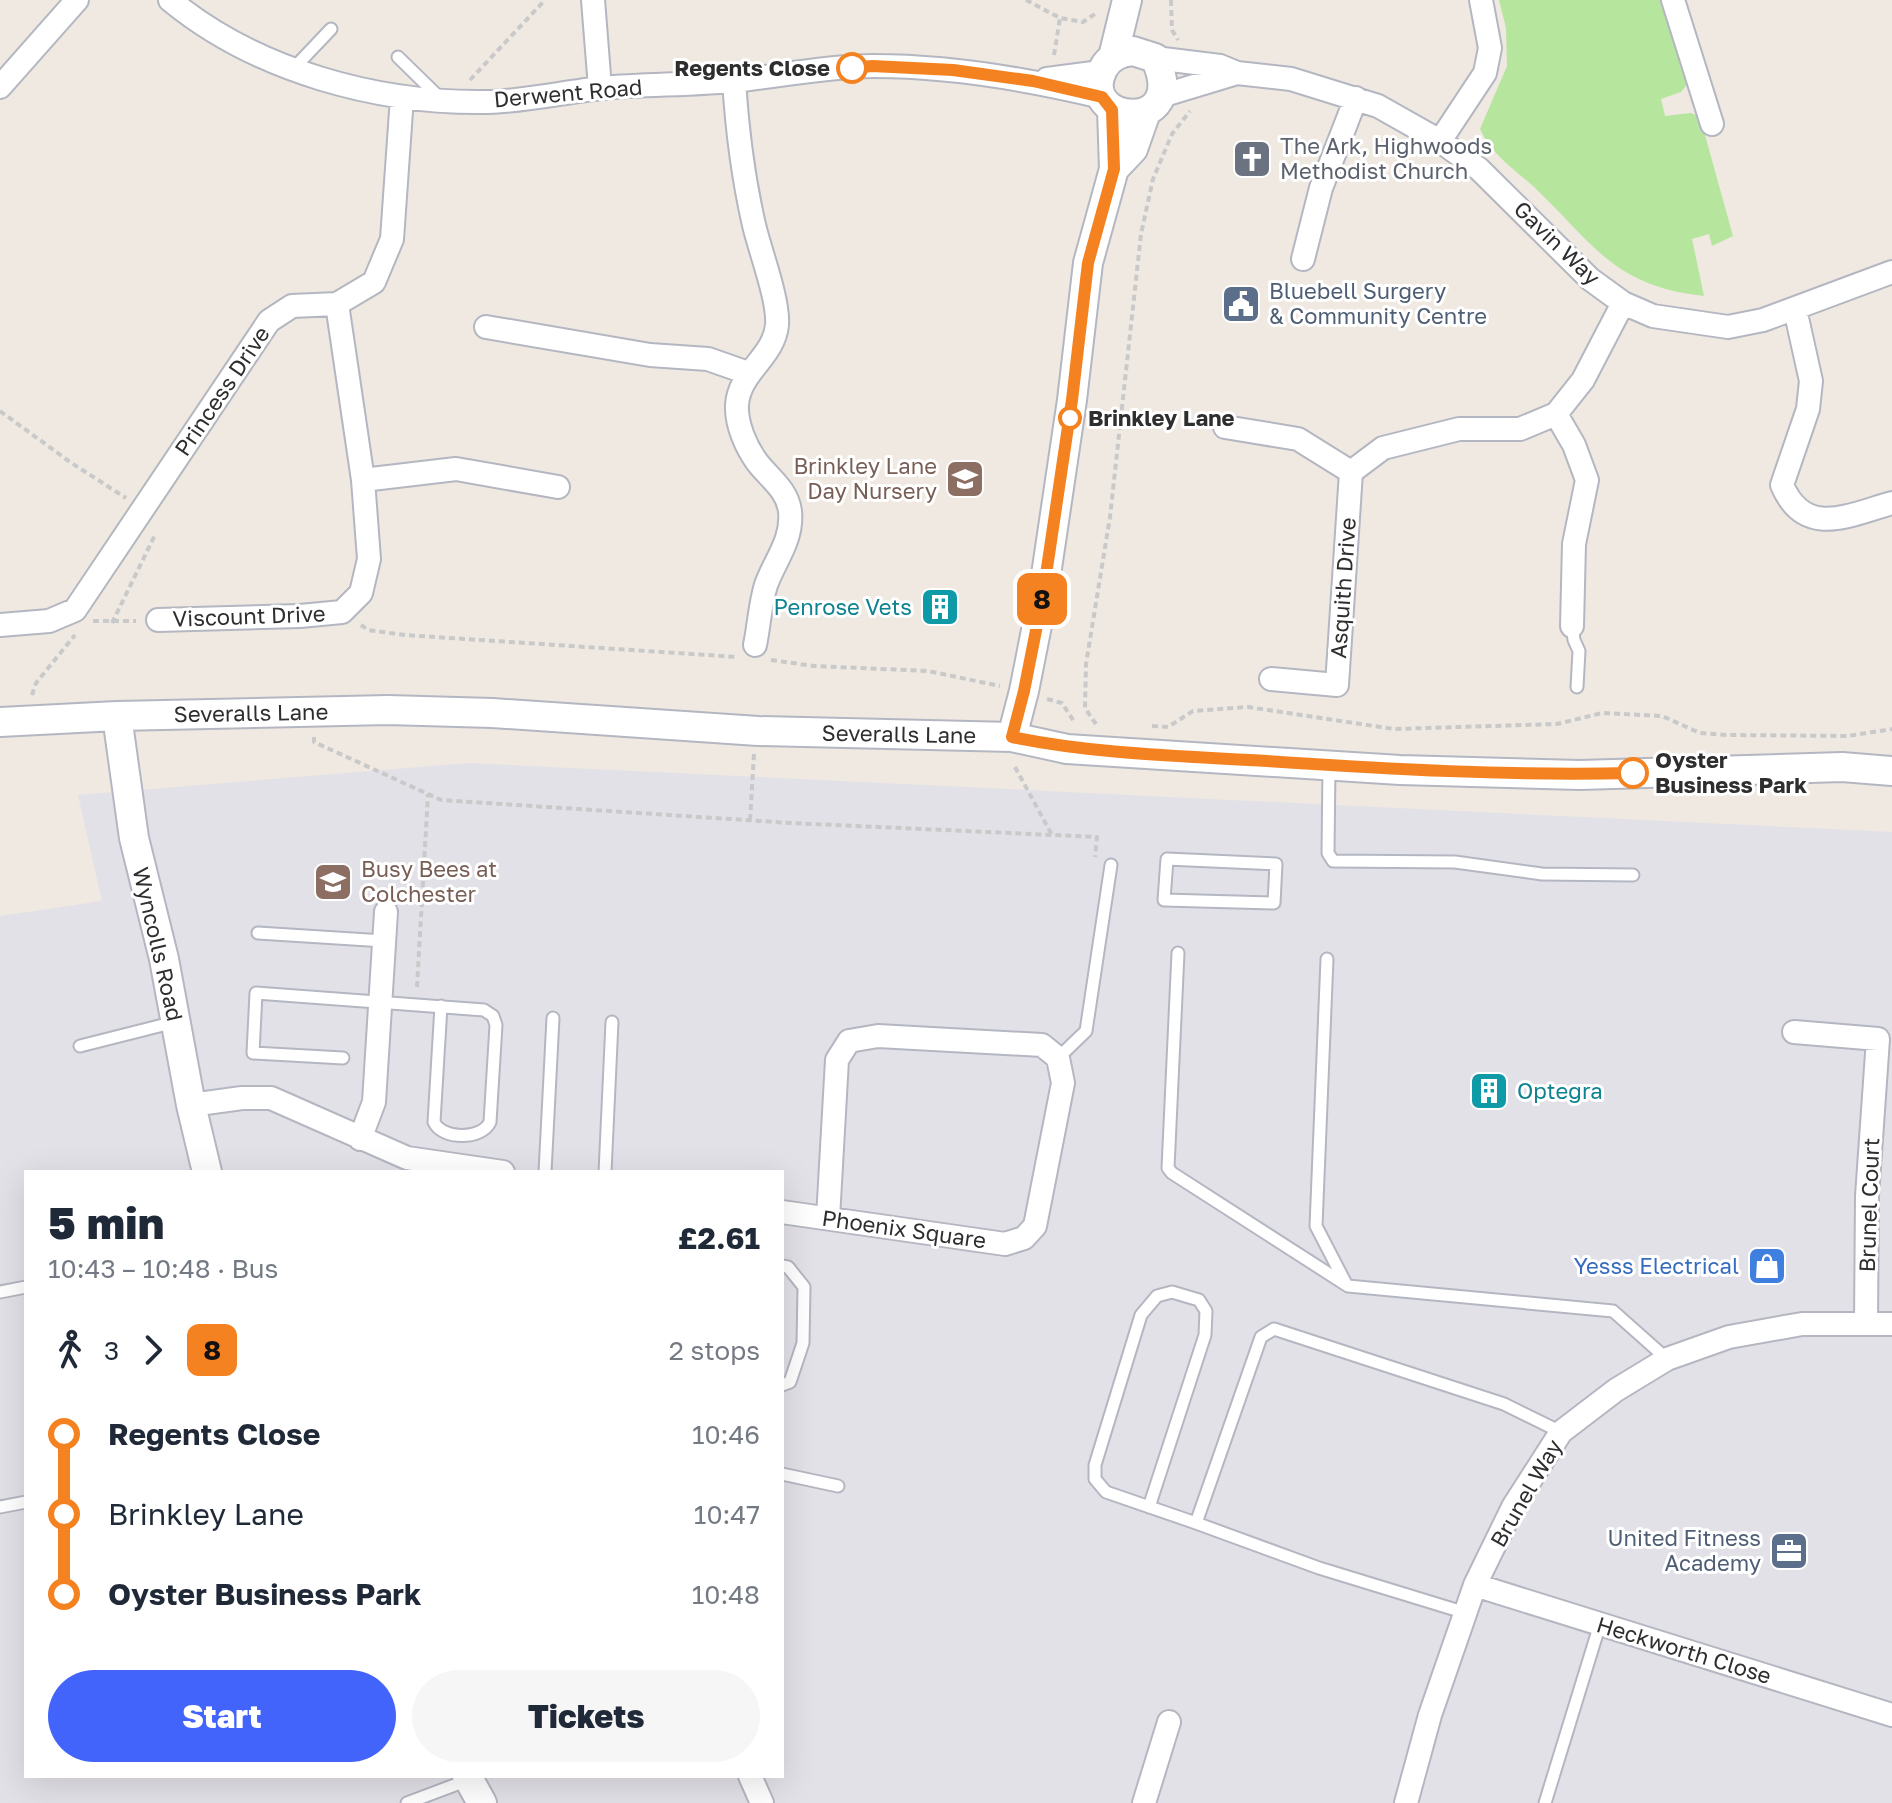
<!DOCTYPE html>
<meta charset="utf-8">
<style>
:root{--surface:#fff;--page:#f6f6f7;--text:#1f2937;--muted:#747a83;--accent:#4264fb}
body{margin:0;font-family:"Golos Text",sans-serif;background:var(--page);color:var(--text);height:100vh;display:flex;flex-direction:column;font-size:30px;white-space:nowrap}
*{box-sizing:border-box;margin:0}
p{font-size:26px;color:var(--muted)}
.icon{flex:none;width:44px;height:44px;fill:none;stroke:currentColor;stroke-width:2;stroke-linecap:round;stroke-linejoin:round}
.map{position:relative;flex:1;overflow:hidden}
.sheet{position:absolute;left:24px;top:1170px;width:760px;height:608px;display:flex;flex-direction:column;background:var(--surface);border-radius:0px;box-shadow:0 8px 32px #0002}
.sheet>*{flex:none}
.badge{padding:0 16px;border-radius:12px;font-size:28px;line-height:52px}
.map>.badge{position:absolute;translate:-50% -50%;box-shadow:0 0 0 4px #fff}
.legs{display:flex;align-items:center;gap:12px;height:88px;padding:0 24px;font-size:26px}
.legs p{margin-inline-start:auto}
.headline{display:flex;align-items:center;justify-content:space-between;height:136px;padding:0 24px}
h1{font-size:44px;font-weight:800;line-height:60px}
.primary-button{display:flex;gap:16px;margin-top:auto;padding:16px 24px}
.primary-button a{flex:1;height:92px;border-radius:48px;background:var(--accent);color:#fff;font-size:32px;font-weight:800;line-height:92px;text-align:center}
.primary-button a+a{background:var(--page);color:var(--text)}
ul{padding:0 24px;list-style:none}
li{display:flex;align-items:center;gap:28px;height:80px;font-size:30px}
li i{display:grid;place-items:center;width:12px;height:100%;margin:0 10px;background:currentColor}
li i::after{content:'';width:20px;height:20px;margin:-10px;border:6px solid;border-radius:50%;background:var(--surface)}
li p{margin-inline-start:auto}
li:first-child i{background:linear-gradient(#0000 50%,currentColor 0)}
li:last-child i{background:linear-gradient(currentColor 50%,#0000 0)}
.map>svg:first-child{display:block}
.industrial{fill:#e3e1e8;fill-rule:evenodd}
.green{fill:#b6e59e}
.lines{fill:none;stroke-linecap:round;stroke-linejoin:round}
.service-casing{stroke:#b4b7c1;stroke-width:15}
.minor-casing{stroke:#b4b7c1;stroke-width:26}
.tertiary-casing{stroke:#b4b7c1;stroke-width:32}
.path{stroke:#c9c9c9;stroke-width:4;stroke-dasharray:6 4;stroke-linecap:butt}
.service{stroke:#fff;stroke-width:11}
.minor{stroke:#fff;stroke-width:22}
.tertiary{stroke:#fff;stroke-width:28}
.line-1-casing{stroke:#fff;stroke-width:18}
.line-1{stroke:#f58220;stroke-width:12}
.stop-1-dot{fill:#fff;stroke:#f58220;stroke-width:4}
.labels{text-anchor:middle;stroke-width:6;stroke-linejoin:round;paint-order:stroke}
.stop-label{font-size:22px;font-weight:bold;fill:#2e2e2e;stroke:#fff;text-anchor:start}
.street-label{font-size:22px;fill:#2e2e2e;stroke:#fff}
.worship-label{font-size:22px;fill:#5b616d;stroke:#fff;text-anchor:start}
.service-label{font-size:22px;fill:#4e5e75;stroke:#fff;text-anchor:start}
.education-label{font-size:22px;fill:#785e54;stroke:#fff;text-anchor:end}
.culture-label{font-size:22px;fill:#0d838f;stroke:#fff;text-anchor:end}
.shop-label{font-size:22px;fill:#366cbe;stroke:#fff;text-anchor:end}
</style>
<div class="map">
<svg width="1892" height="1803" viewBox="0 0 1892 1803">
<rect width="100%" height="100%" fill="#efe9e1"/>
<!-- industrial -->
<path class="industrial" d="M469 763 1892 832V1803H0V916L102 901 78 795ZM26 1172H782V1776H26Z"/>
<!-- green -->
<path class="green" d="M1499 0H1662L1690 81 1681 92 1661 99 1665 116 1691 113 1700 117 1733 236 1712 246 1709 234 1692 239 1704 296C1613 286 1594 244 1534 187 1514 169 1491 154 1480 129L1507 66 1506 28Z"/>
<g class="lines">
<!-- service casing -->
<g class="service-casing">
<path id="service" d="M398 57 441 99
M294 68 331 29
M1572 626 1574 640 1579 651 1577 687
M1329 766 1328 853 1333 861 1455 862 1542 874 1633 875
M1167 859 1276 864 1274 903 1164 900Z
M258 933 384 941
M1178 953 1168 1168 1172 1173 1348 1286 1613 1311 1667 1359
M1327 959 1316 1226 1345 1282
M80 1046 175 1022
M343 1058 253 1053 256 993 484 1010 493 1016 496 1025 490 1122C482 1140 442 1140 434 1122L441 1006
M1058 1058 1086 1031 1111 865
M545 1172 553 1018
M605 1172 612 1022
M782 1266 788 1267 804 1287 803 1343 790 1382 782 1385
M0 1292 26 1287
M782 1474 838 1486
M0 1507 26 1502
M1149 1507 1205 1335 1206 1311 1199 1300 1172 1292 1157 1296 1141 1315 1095 1465V1479L1106 1492 1196 1523
M1466 1613 1319 1568 1196 1523 1261 1337 1274 1329 1504 1404 1561 1432
M407 1803 468 1780
M1545 1803 1600 1624"/>
</g>
<!-- minor casing -->
<g class="minor-casing">
<path id="minor" d="M170 0C256 71 378 104 488 102 526 101 564 92 602 88 649 84 695 85 742 80 785 75 831 66 874 66 952 66 1027 79 1102 97
M593 0 600 88
M1673 0 1712 124
M1155 58 1220 66 1237 73 1291 79 1378 106 1440 141 1479 169 1590 279 1623 303 1653 316 1728 327 1763 320 1892 272
M1047 79 1101 72
M734 80C737 129 743 177 754 225 760 251 779 300 777 325 774 357 739 372 737 405 736 424 746 447 757 462 769 478 787 489 790 511 793 540 775 560 766 585 760 604 759 626 755 645
M0 87 77 0
M1161 96 1237 73
M1440 141 1485 73 1490 48 1481 0
M1303 259 1321 188 1356 98
M1795 309 1811 381 1808 409 1782 485C1805 539 1849 515 1892 503
M486 327 650 355 708 359 748 373
M1556 414 1574 445 1587 480 1574 544 1572 626
M1225 427 1298 439 1351 472
M363 480 456 469 558 487
M158 620 300 616 342 612 361 593 369 559 363 480 337 304
M0 625 49 621 75 610 269 321 292 306 337 304 374 282 392 239 402 97
M1271 679 1337 685 1351 472 1383 448 1459 429H1520L1556 414 1583 380 1623 303
M1794 1032 1878 1039 1867 1196 1866 1323
M191 1105 242 1098H271L407 1158 503 1172
M360 1139 374 1102 386 912
M782 1212 1005 1244 1024 1238 1035 1226 1063 1083 1058 1058 1042 1045 878 1036 849 1041 837 1060 828 1218
M1475 1585 1892 1715
M750 1776 762 1803
M1144 1803 1169 1722
M1406 1803 1430 1715 1475 1585 1513 1507 1561 1432 1616 1390 1667 1359 1729 1337 1802 1324H1892"/>
</g>
<!-- tertiary casing -->
<g class="tertiary-casing">
<path id="tertiary" d="M1133 51 1155 58C1192 136 1075 125 1103 69 1109 57 1121 52 1133 51Z
M1113 57 1127 0
M1114 169 1133 149 1146 112
M117 716 134 838 164 959 191 1105 207 1172
M0 722 117 716 388 710 492 713 758 731 1012 737 1067 749 1400 770 1580 775 1842 767 1892 771
M1012 737 1024 691 1043 595 1072 400 1088 263 1114 169 1112 110
M467 1776 482 1803"/>
</g>
<!-- path -->
<path class="path" d="M1026 0 1060 18 1083 22 1098 12
M1171 0 1172 30 1178 40
M1054 55 1060 18
M470 80 545 0
M0 411 70 462 126 498
M1122 414 1169 419
M93 621H136
M112 623 155 535
M361 625 368 630 405 635 737 657
M771 660 814 666 928 671 1000 686
M32 695 36 683 75 635
M1047 699 1062 703 1075 723
M1096 724 1085 708 1086 664 1110 517 1141 234 1153 179 1172 134 1190 111
M1152 726 1168 727 1193 711 1248 707 1394 729 1557 724 1602 713 1662 716 1700 733 1726 735 1848 736 1892 729
M314 737V742L441 800 791 823 1097 837 1095 857
M1015 767 1052 835
M750 820 754 754
M417 987 428 794"/>
<!-- service -->
<use href="#service" class="service"/>
<!-- minor -->
<use href="#minor" class="minor"/>
<!-- tertiary -->
<use href="#tertiary" class="tertiary"/>
</g>
<g class="lines">
<!-- line-1 casing -->
<g class="line-1-casing">
<path id="line-1" d="M852 68 872 66 953 70 1033 81 1102 97 1112 110 1114 169 1088 263 1072 400 1043 595 1024 691 1012 737C1095 754 1181 756 1267 761 1388 769 1510 776 1633 773"/>
</g>
<!-- line-1 -->
<use href="#line-1" class="line-1"/>
</g>
<!-- icons -->
<defs>
<g id="church-square" transform="scale(2)"><rect x="-9" y="-9" width="18" height="18" rx="4" fill="#6b7280" stroke="#fff"/><path d="M-1.2-6h2.4v3.5h3.3v2.4h-3.3V6h-2.4V-.1h-3.3v-2.4h3.3Z" fill="#fff"/></g>
<g id="civic-square" transform="scale(2)"><rect x="-9" y="-9" width="18" height="18" rx="4" fill="#5c6f8a" stroke="#fff"/><path d="M-.6-6.5H3V-4.5H.6V-3L4-1V1h2V6H-6V1h2V-1L-.6-3ZM-1.2 2.5V6h2.4V2.5Z" fill="#fff"/></g>
<g id="school-square" transform="scale(2)"><rect x="-9" y="-9" width="18" height="18" rx="4" fill="#8d6e63" stroke="#fff"/><path d="M0-5L7-2L0 1L-7-2ZM-4 1L0 2.5L4 1V4Q0 6-4 4Z" fill="#fff"/></g>
<g id="building-square" transform="scale(2)"><rect x="-9" y="-9" width="18" height="18" rx="4" fill="#0f9aa8" stroke="#fff"/><path d="M-4-6H4V6H1V3H-1V6H-4ZM-2.5-4.3h1.7v1.8h-1.7ZM.8-4.3h1.7v1.8H.8ZM-2.5-1h1.7V.8h-1.7ZM.8-1h1.7V.8H.8Z" fill="#fff"/></g>
<g id="shop-square" transform="scale(2)"><rect x="-9" y="-9" width="18" height="18" rx="4" fill="#3f7fe0" stroke="#fff"/><path d="M-5-2.5h2.3a2.7 3.5 0 0 1 5.4 0H5L5.5 6h-11ZM-1.5-2.5h3a1.5 2.3 0 0 0-3 0Z" fill="#fff"/></g>
<g id="office-square" transform="scale(2)"><rect x="-9" y="-9" width="18" height="18" rx="4" fill="#5c6f8a" stroke="#fff"/><path d="M-6-3h4V-5.5h4V-3h4V5H-6ZM-1-4.5V-3h2v-1.5ZM-6 0V1H6V0Z" fill="#fff"/></g>
</defs>
<g fill-rule="evenodd">
<use href="#church-square" x="1252" y="159"/>
<use href="#civic-square" x="1241" y="304"/>
<use href="#school-square" x="965" y="479"/>
<use href="#building-square" x="940" y="607"/>
<use href="#school-square" x="333" y="882"/>
<use href="#building-square" x="1489" y="1091"/>
<use href="#shop-square" x="1767" y="1266"/>
<use href="#office-square" x="1789" y="1551"/>
</g>
<!-- markers -->
<g class="stop-1-dot">
<circle cx="852" cy="68" r="14"/>
<circle cx="1070" cy="418" r="10"/>
<circle cx="1633" cy="773" r="14"/>
</g>
<g class="labels">
<!-- stop labels -->
<g class="stop-label">
<text x="830" y="76" text-anchor="end">Regents Close</text>
<text x="1088" y="426">Brinkley Lane</text>
<text x="1655" y="768">Oyster<tspan x="1655" dy="25">Business Park</tspan></text>
</g>
<!-- street labels -->
<g class="street-label">
<text transform="translate(568 93) rotate(-5)" y="8">Derwent Road</text>
<text transform="translate(1557 243) rotate(44)" y="8">Gavin Way</text>
<text transform="translate(222 391) rotate(-56)" y="8">Princess Drive</text>
<text transform="translate(1343 588) rotate(-86)" y="8">Asquith Drive</text>
<text transform="translate(249 616) rotate(-2)" y="8">Viscount Drive</text>
<text transform="translate(251 713) rotate(-1)" y="8">Severalls Lane</text>
<text transform="translate(899 734) rotate(1)" y="8">Severalls Lane</text>
<text transform="translate(158 944) rotate(77)" y="8">Wyncolls Road</text>
<text transform="translate(1869 1205) rotate(-88)" y="8">Brunel Court</text>
<text transform="translate(904 1229) rotate(8)" y="8">Phoenix Square</text>
<text transform="translate(1526 1493) rotate(-60)" y="8">Brunel Way</text>
<text transform="translate(1684 1650) rotate(17)" y="8">Heckworth Close</text>
</g>
<!-- worship labels -->
<g class="worship-label">
<text x="1280" y="154">The Ark, Highwoods<tspan x="1280" dy="25">Methodist Church</tspan></text>
</g>
<!-- service labels -->
<g class="service-label">
<text x="1269" y="299">Bluebell Surgery<tspan x="1269" dy="25">&amp; Community Centre</tspan></text>
<text x="1761" y="1546" text-anchor="end">United Fitness<tspan x="1761" dy="25">Academy</tspan></text>
</g>
<!-- education labels -->
<g class="education-label">
<text x="937" y="474">Brinkley Lane<tspan x="937" dy="25">Day Nursery</tspan></text>
<text x="361" y="877" text-anchor="start">Busy Bees at<tspan x="361" dy="25">Colchester</tspan></text>
</g>
<!-- culture labels -->
<g class="culture-label">
<text x="912" y="615">Penrose Vets</text>
<text x="1517" y="1099" text-anchor="start">Optegra</text>
</g>
<!-- shop labels -->
<g class="shop-label">
<text x="1739" y="1274">Yesss Electrical</text>
</g>
</g>
</svg>
<b class="badge" style="left:1042px;top:599px;background:#f58220;color:#111">8</b>
<section class="sheet">
<div class="headline"><div><h1>5 min</h1><p>10:43 – 10:48 · Bus</p></div><b>£2.61</b></div>
<div class="legs"><svg class="icon" aria-label="walk" viewBox="0 0 24 24"><circle cx="13" cy="4" r="2"/><path d="M13 8l-2 6 4 7M11 14l-3 7M7 12l3-4h3l4 4"/></svg>3<svg class="icon" aria-label="forward" viewBox="0 0 24 24"><path d="M9 5l7 7-7 7"/></svg><b class="badge" style="background:#f58220;color:#111">8</b><p>2 stops</p></div>
<ul>
<li><i style="color:#f58220"></i><b>Regents Close</b><p>10:46</p></li>
<li><i style="color:#f58220"></i><span>Brinkley Lane</span><p>10:47</p></li>
<li><i style="color:#f58220"></i><b>Oyster Business Park</b><p>10:48</p></li>
</ul>
<div class="primary-button"><a>Start</a><a>Tickets</a></div>
</section>
</div>
